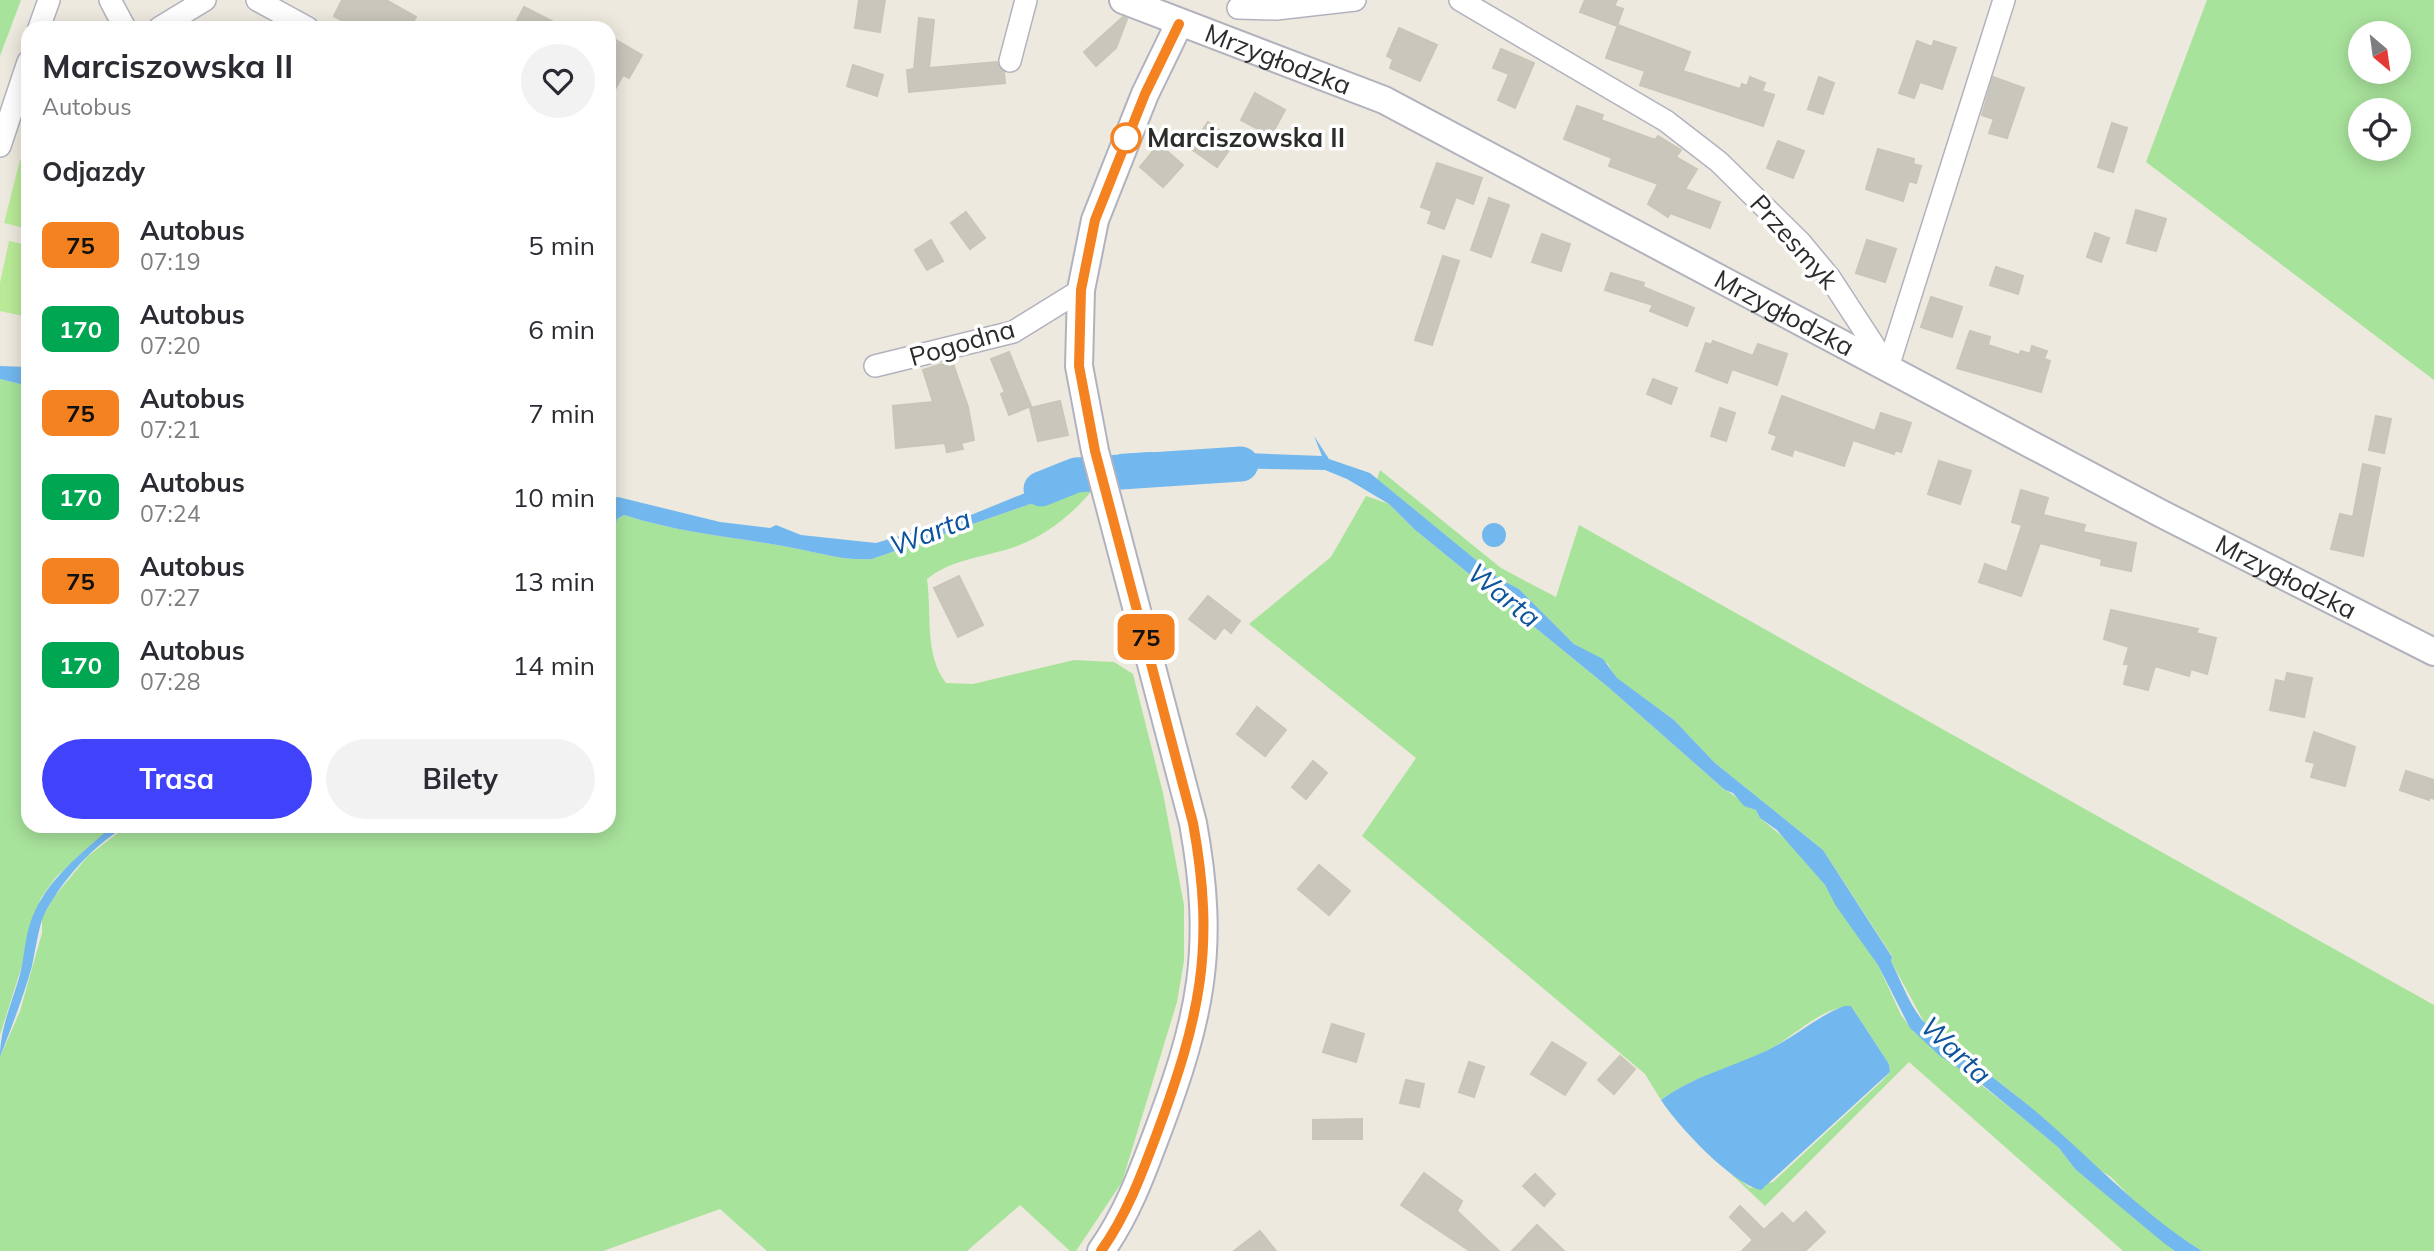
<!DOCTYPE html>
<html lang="pl">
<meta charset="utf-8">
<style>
:root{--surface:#fff;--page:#f2f2f3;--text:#2b2b33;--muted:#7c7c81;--accent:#4043f9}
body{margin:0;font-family:Mulish,sans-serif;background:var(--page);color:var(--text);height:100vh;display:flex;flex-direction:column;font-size:26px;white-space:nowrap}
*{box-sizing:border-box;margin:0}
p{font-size:23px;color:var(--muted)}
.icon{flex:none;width:38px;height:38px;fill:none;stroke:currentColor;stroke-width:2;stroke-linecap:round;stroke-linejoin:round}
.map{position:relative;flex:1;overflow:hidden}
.side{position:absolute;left:21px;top:21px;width:595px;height:812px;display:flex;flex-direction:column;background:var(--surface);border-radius:21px;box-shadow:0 4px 18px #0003}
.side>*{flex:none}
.badge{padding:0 14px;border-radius:10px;font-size:24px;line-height:46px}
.needle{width:46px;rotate:151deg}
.tools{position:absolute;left:2348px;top:21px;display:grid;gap:14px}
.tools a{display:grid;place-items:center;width:63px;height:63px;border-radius:50%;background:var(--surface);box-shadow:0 4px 18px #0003;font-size:35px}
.map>.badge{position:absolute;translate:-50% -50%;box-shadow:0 0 0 4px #fff}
h2{padding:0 21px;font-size:26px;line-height:63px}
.round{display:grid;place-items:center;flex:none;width:74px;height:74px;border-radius:37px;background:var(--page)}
.headline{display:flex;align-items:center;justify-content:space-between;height:119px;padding:0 21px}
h1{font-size:33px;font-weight:700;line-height:52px}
.action{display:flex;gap:14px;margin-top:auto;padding:14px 21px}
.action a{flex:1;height:80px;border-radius:42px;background:var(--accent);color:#fff;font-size:28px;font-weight:700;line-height:80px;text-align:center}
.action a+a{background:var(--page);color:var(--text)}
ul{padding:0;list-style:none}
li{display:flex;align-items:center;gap:21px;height:84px;padding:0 21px}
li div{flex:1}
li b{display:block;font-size:26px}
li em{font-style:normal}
li .badge{min-width:77px;font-weight:700;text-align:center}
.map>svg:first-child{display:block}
.green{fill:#a8e39b;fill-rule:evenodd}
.pitch{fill:#b9ea97}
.water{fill:#72b8ee}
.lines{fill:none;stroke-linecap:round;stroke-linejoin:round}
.river{stroke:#72b8ee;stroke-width:35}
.building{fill:#c9c7bc;stroke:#c9c6b8;stroke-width:2}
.minor-casing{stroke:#b2b2bf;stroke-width:24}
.tertiary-casing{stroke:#b2b2bf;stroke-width:30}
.minor{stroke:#fff;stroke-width:21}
.tertiary{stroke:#fff;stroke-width:26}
.line-casing{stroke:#fff;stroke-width:16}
.line{stroke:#f58220;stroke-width:10}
.stop-dot{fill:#fff;stroke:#f58220;stroke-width:3.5}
.labels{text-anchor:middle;stroke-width:7;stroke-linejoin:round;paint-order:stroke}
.street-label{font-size:26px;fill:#2c2c2c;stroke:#fff}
.stop-label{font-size:26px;font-weight:bold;fill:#2c2c2c;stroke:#fff;text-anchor:start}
.water-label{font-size:28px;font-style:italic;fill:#0e549d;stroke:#fff}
</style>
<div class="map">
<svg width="2434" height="1251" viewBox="0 0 2434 1251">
<rect width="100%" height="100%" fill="#ede9de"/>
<!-- green -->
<path class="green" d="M0 0H21L0 56Z
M2207 0H2434V380L2146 162ZM2361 33H2399V72H2361ZM2399 110V149H2361V110Z
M0 379 28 386V826H112L56 877 41 898 28 935 25 956 0 1035Z
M1380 470 1501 568 1556 597 1579 525 2434 1005V1251H2202L2173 1233 2137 1204 2111 1177 2095 1167 2024 1102 1924 1022 1891 961 1892 956 1823 850 1715 763 1674 720 1616 678 1608 664 1574 644 1519 589 1498 578 1377 479Z
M1088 480 1094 488C1069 519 1037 543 997 552 971 559 949 562 927 579 932 614 924 654 946 683L973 684 1074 660 1114 662 1133 674 1163 793 1184 905V961L1177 1002 1122 1182 1076 1251H1070L1020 1205 967 1251H767L720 1209 603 1251H0V1057L20 1011 42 933V918L54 897 88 856 127 826H609V561L617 519 624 515C679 533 736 537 793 548 821 553 843 561 872 559L1036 502Z
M1366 496 1389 504 1414 529 1608 687 1725 790C1737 795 1743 806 1756 810L1760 818 1788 841 1825 885 1878 965 1901 1015 1914 1032 2018 1114 2059 1148 2075 1169 2175 1251H2123L1909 1062 1765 1206 1711 1155 1750 1188 1773 1182 1882 1081 1890 1072 1889 1064 1851 1006C1820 1008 1796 1035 1770 1049 1734 1068 1693 1076 1661 1100L1645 1074 1362 836 1416 758 1249 624 1331 557Z"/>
<!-- pitch -->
<path class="pitch" d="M20 160 28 163V229L4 223Z
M9 241 28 245V317L0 311V283Z"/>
<!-- water -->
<path class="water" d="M0 366 28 367V386L0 379Z
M1314 436 1329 459 1370 473 1498 578 1519 589 1574 644 1603 659 1617 678 1674 720 1715 763 1823 850 1892 957 1891 961C1900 979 1910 1006 1923 1021 1933 1031 1947 1037 1957 1047 1978 1066 2001 1084 2023 1101 2084 1150 2135 1210 2202 1251H2175L2165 1244 2075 1169 2059 1148 2018 1114 1974 1078 1940 1056 1910 1028 1878 965 1836 906 1825 885 1777 830 1760 818 1756 810 1744 806 1733 793 1725 790 1608 687 1414 529 1389 504 1347 479 1325 470 1215 468 1195 477V451L1322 456Z
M1149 452 1175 453V478L1127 483 1119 454Z
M1084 469 1088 480 1036 502 872 559C843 561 821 553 793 548 736 537 679 533 624 515L617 519 609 561V498L618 497 720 522 770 528 776 525 801 535 876 543 971 515Z
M1482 535a12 12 0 1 1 24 0a12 12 0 1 1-24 0Z
M112 826H127C94 844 61 881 44 915 39 925 35 953 32 966 23 998 12 1026 0 1057 0 1029 11 1005 19 978 23 964 24 950 27 935 38 885 77 858 112 826Z
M1844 1006H1851L1889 1064 1890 1072 1761 1190C1731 1183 1678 1126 1661 1100 1693 1076 1733 1067 1768 1050 1795 1037 1816 1017 1844 1006Z"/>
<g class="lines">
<!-- river -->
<path class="river" d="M1041 489 1076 475 1241 464"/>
</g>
<!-- building -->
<path class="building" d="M342 0H386L416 17 410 28H355L334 16Z
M859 0H885L880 32 855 28Z
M1585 0H1617L1614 6 1623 9 1617 26 1580 12Z
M524 7 565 28H513Z
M1123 17 1127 19 1116 48 1096 66 1084 52Z
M919 18 934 20 929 68 997 62 1004 72 1005 83 909 92 907 70 914 69Z
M1618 25 1690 52 1683 71 1740 89 1742 84 1747 86 1750 77 1765 83 1762 91 1774 95 1763 126 1640 85 1645 71 1606 58Z
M1399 28 1437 45 1420 81 1390 68 1393 59 1387 56Z
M609 36 642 55 629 78 623 75 609 100Z
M1917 41 1932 47 1934 41 1956 48 1942 89 1920 82 1914 98 1899 93Z
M1501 49 1534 63 1515 108 1498 100 1509 74 1493 68Z
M853 65 883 75 877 96 847 86Z
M1819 77 1834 83 1823 114 1808 109Z
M1993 77 2024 88 2007 138 1989 133 1994 119 1982 115Z
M1255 93 1285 110 1271 136 1241 120Z
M1577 106 1603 115 1601 120 1655 140 1658 136 1681 150 1676 157 1697 169 1685 189 1720 202 1710 228 1670 213 1668 217 1648 204 1658 184 1609 166 1612 158 1564 139Z
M1208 122 1235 142 1217 167 1190 148Z
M2112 123 2127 128 2113 172 2098 167Z
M1778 141 1804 151 1793 178 1767 168Z
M1159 144 1183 165 1163 187 1140 167Z
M1878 149 1914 159 1913 164 1921 166 1916 183 1909 181 1903 201 1866 189Z
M1437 163 1482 178 1473 204 1456 197 1444 229 1428 223 1432 211 1421 207Z
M1489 198 1509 205 1491 257 1471 250Z
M2136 210 2166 219 2156 251 2127 243Z
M966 212 985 238 970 249 951 223Z
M2095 233 2109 238 2101 262 2087 257Z
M1542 234 1570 244 1561 271 1532 262Z
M931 240 943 261 927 270 915 250Z
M1867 240 1896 249 1885 282 1856 273Z
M1443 256 1459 261 1432 345 1415 340Z
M1996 267 2023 276 2018 294 1990 285Z
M1611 273 1644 283 1643 287 1694 308 1687 326 1650 311 1653 305 1605 290Z
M1931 297 1962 307 1952 337 1921 327Z
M1970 331 1990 337 1988 345 2019 355 2021 351 2030 354 2032 346 2047 351 2044 359 2050 361 2041 392 1957 368Z
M1713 341 1753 356 1758 344 1787 354 1777 385 1732 369 1727 383 1696 371 1706 343 1711 345Z
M1009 352 1031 406 1009 415 1001 394 1005 392 991 359Z
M952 361 968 407 974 440 961 443 963 449 947 452 945 443 896 448 893 406 933 402 923 370Z
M1653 379 1677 388 1671 404 1647 394Z
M1782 396 1875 431 1881 413 1911 423 1901 452 1895 450 1894 454 1853 440 1844 466 1794 449 1792 456 1772 449 1777 436 1769 433Z
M1060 401 1068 435 1038 441 1030 408Z
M1720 408 1735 413 1726 441 1711 436Z
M2376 416 2391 419 2384 453 2369 450Z
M1939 461 1971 471 1960 504 1928 494Z
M2363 464 2380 468 2363 556 2331 549 2340 514 2353 517Z
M2021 490 2048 498 2043 515 2085 525 2083 532 2136 543 2131 571 2101 565 2102 559 2040 543 2021 596 1979 582 1985 564 2007 572 2022 525 2012 522Z
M959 576 983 625 958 637 934 588Z
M1208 596 1240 621 1231 633 1224 627 1215 639 1189 619Z
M2111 610 2198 629 2196 633 2216 638 2207 674 2191 669 2189 676 2155 666 2148 690 2124 684 2129 664H2124L2129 647 2104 639Z
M2287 673 2312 678 2304 717 2270 710 2276 680 2285 682Z
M1257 707 1286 730 1265 756 1237 734Z
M2314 732 2355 747 2345 786 2311 777 2315 763 2306 761Z
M1313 761 1327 773 1306 799 1292 787Z
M2406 771 2434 780V799L2430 797 2429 800 2400 790Z
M1319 865 1350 891 1329 915 1298 889Z
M1332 1024 1364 1034 1356 1062 1323 1052Z
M1552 1042 1586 1063 1565 1095 1531 1074Z
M1620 1056 1635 1069 1614 1094 1598 1080Z
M1469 1062 1484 1067 1474 1097 1459 1092Z
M1406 1080 1424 1084 1419 1107 1400 1103Z
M1362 1119V1139H1313V1120Z
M1424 1173 1462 1201 1457 1211 1499 1251H1470L1401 1205Z
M1535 1174 1555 1194 1544 1206 1523 1186Z
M1740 1206 1764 1230 1782 1213 1793 1224 1806 1212 1825 1232 1805 1251H1742L1753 1240 1730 1217Z
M1537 1225 1564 1251H1512Z
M1260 1231 1276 1251H1234Z"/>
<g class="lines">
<!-- minor casing -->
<g class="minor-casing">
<path id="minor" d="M110 0 125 28
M257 0 308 28
M1460 0 1666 121 1719 162 1800 242 1830 278 1888 367 2004 0
M1238 8 1276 9 1355 0
M39 28 49 0
M159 28 205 0
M1010 61 1026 0
M0 146 28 62
M875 366 1013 332 1081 290"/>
</g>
<!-- tertiary casing -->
<g class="tertiary-casing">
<g id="tertiary">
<path id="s1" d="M1123 0 1384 100 2160 513 2434 652"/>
<path d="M1101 1251C1126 1216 1141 1176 1156 1136 1201 1017 1216 950 1193 823L1095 451 1079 366 1081 290 1095 220 1145 94 1179 24"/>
</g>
</g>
<!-- minor -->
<use href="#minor" class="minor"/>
<!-- tertiary -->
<use href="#tertiary" class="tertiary"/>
</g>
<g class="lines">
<!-- line casing -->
<g class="line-casing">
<path id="line" d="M1101 1251C1126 1216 1141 1176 1156 1136 1200 1017 1216 949 1193 823L1095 451 1079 366 1081 290 1095 220 1145 94 1179 24"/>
</g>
<!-- line -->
<use href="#line" class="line"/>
</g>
<!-- markers -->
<circle class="stop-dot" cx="1126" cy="138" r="14"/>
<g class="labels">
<!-- street labels -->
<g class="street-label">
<text dy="9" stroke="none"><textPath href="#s1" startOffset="166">Mrzygłodzka</textPath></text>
<text transform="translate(1794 242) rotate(48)" y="9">Przesmyk</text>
<text dy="9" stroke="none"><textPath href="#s1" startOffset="733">Mrzygłodzka</textPath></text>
<text transform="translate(962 343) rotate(-16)" y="9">Pogodna</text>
<text dy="9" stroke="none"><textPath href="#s1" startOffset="1300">Mrzygłodzka</textPath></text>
</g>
<!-- stop labels -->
<g class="stop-label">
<text x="1147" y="147">Marciszowska II</text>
</g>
<!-- water labels -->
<g class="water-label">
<text transform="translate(930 532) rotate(-21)" y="10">Warta</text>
<text transform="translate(1504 595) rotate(39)" y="10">Warta</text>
<text transform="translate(1956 1050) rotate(43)" y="10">Warta</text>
</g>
</g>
</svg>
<div class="tools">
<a><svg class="needle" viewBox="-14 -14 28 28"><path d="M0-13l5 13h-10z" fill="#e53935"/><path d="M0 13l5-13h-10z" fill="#7c7c81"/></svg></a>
<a><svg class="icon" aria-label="locate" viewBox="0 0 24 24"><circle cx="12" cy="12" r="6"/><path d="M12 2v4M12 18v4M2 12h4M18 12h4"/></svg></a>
</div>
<b class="badge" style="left:1146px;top:637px;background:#f58220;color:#111">75</b>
<section class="side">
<div class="headline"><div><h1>Marciszowska II</h1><p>Autobus</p></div><a class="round"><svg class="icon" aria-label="heart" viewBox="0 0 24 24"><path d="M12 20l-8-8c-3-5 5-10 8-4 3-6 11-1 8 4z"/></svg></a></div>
<h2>Odjazdy</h2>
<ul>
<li><span class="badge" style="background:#f58220;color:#111">75</span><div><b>Autobus</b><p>07:19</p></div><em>5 min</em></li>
<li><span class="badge" style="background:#00a651;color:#fff">170</span><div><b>Autobus</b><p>07:20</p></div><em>6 min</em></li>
<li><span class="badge" style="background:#f58220;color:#111">75</span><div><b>Autobus</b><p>07:21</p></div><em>7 min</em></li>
<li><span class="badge" style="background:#00a651;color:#fff">170</span><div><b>Autobus</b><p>07:24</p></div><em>10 min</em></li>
<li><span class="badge" style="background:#f58220;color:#111">75</span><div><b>Autobus</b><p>07:27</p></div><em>13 min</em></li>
<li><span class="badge" style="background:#00a651;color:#fff">170</span><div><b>Autobus</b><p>07:28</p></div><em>14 min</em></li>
</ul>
<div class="action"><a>Trasa</a><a>Bilety</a></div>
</section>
</div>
